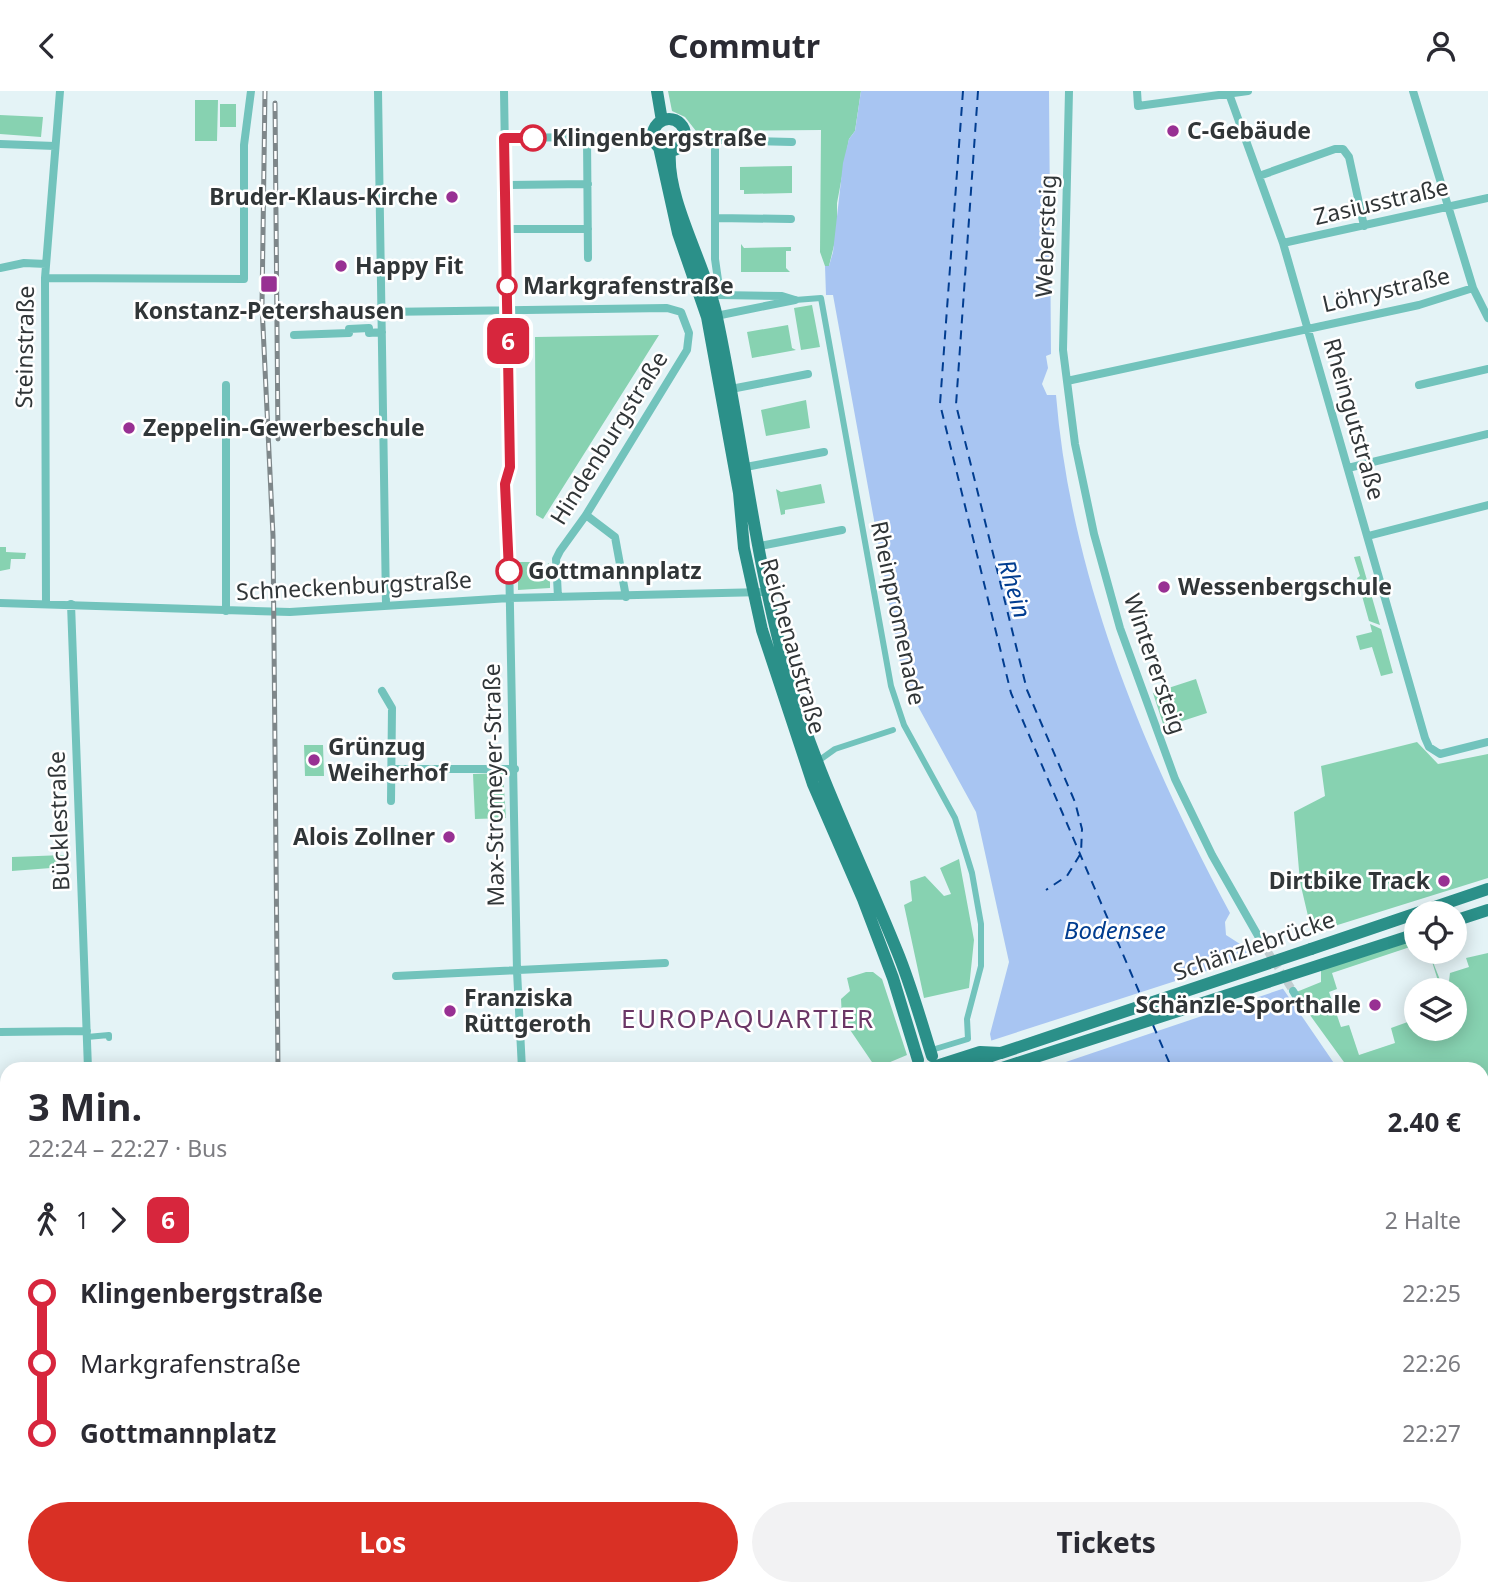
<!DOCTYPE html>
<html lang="de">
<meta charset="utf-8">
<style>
:root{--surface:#fff;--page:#f2f2f3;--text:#2b2b33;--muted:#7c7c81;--accent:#d93025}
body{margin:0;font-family:"Noto Sans",sans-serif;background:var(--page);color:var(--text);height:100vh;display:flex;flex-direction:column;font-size:26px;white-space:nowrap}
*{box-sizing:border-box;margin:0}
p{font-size:23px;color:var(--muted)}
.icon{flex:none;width:38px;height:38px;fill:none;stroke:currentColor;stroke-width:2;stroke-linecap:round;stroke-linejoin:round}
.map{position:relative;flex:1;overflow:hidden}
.drawer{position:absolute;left:0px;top:971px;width:1489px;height:534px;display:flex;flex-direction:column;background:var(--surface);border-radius:21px 21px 0 0;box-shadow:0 4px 18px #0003}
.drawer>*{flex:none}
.badge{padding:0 14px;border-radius:10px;font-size:24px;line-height:46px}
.controls{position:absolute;left:1404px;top:810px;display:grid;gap:14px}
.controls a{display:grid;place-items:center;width:63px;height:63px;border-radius:50%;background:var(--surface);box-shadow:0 4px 18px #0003;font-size:35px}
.map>.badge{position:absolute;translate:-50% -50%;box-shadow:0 0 0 4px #fff}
.legs{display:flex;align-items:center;gap:10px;height:77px;padding:0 28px;font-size:23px}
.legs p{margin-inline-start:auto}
.headline{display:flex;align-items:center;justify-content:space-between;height:119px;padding:0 28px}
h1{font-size:38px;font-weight:700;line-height:52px}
.button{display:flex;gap:14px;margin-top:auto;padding:14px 28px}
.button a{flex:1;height:80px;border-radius:42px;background:var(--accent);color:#fff;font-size:28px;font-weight:700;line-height:80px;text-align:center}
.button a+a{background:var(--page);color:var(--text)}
ul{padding:0 28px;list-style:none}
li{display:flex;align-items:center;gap:24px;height:70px;font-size:26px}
li i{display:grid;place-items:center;width:10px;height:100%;margin:0 9px;background:currentColor}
li i::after{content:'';width:18px;height:18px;margin:-9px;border:5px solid;border-radius:50%;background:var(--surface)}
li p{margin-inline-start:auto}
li:first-child i{background:linear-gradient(#0000 50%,currentColor 0)}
li:last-child i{background:linear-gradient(currentColor 50%,#0000 0)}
header{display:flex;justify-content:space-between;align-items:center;height:91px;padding:0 28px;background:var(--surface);font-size:32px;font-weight:700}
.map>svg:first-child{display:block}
.green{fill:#87d2b1}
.water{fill:#a8c5f2}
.pier{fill:#e4f3f6}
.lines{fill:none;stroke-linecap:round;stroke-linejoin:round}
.ferry{stroke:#013d90;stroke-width:2;stroke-dasharray:9 7;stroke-linecap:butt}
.minor-tunnel{stroke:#c0cdd0;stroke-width:8;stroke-dasharray:8 4;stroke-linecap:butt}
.pedestrian{stroke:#72c3bc;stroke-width:6}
.minor{stroke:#72c3bc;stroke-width:8}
.primary{stroke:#2b9089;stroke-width:12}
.rail-casing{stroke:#7e878a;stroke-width:5}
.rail{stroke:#fff;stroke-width:2.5;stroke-dasharray:8;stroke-linecap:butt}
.primary-bridge{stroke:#2b9089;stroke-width:12}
.line-1-casing{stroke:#fff;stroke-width:16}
.line-1{stroke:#d7263d;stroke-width:10}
.poi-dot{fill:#983093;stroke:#fff;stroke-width:2.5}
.stop-1-dot{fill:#fff;stroke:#d7263d;stroke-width:3.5}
.labels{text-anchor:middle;stroke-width:5;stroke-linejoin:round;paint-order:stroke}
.poi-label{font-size:23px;font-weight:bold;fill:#313638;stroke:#fff;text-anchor:start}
.stop-label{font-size:23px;font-weight:bold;fill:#313638;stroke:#fff;text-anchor:start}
.street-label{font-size:23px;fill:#313638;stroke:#fff}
.water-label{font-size:24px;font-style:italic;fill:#013d90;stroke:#fff}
.quarter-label{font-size:26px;letter-spacing:2px;fill:#6b3767;stroke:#fff}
</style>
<header><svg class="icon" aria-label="back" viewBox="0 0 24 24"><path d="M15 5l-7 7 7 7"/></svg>Commutr<svg class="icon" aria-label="person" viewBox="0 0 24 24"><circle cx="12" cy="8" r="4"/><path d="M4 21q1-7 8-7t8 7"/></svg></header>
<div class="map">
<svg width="1488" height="1504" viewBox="0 0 1488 1504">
<rect width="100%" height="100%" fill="#e4f3f6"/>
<!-- green -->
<path class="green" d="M668 0H861L855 40 849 48 837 112V142L829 175H825L820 161 821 39 696 40 685 26 672 20Z
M195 9H218L217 50H195Z
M220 13H236V36H220Z
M0 24 43 26 41 46 0 43Z
M792 75V102L744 103V99H740V76Z
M741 153 744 157 791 156V160H786V177L790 181H741Z
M812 214 820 256 801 259 794 217Z
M788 234 792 257 796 259 752 267 747 241Z
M659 244 543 428 536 424 535 246Z
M806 309 810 337 766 345 761 319Z
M821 393 825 412 785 419V423L781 424 776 398 781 401Z
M0 456H6V461L26 462 25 468H11L10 478 0 480Z
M1360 465 1380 534 1369 530 1357 487 1360 485 1354 466Z
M518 471H532L533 477 547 478 548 472 550 474V497L518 499Z
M1370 533 1381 538 1393 582 1381 585 1372 556 1360 559 1356 545 1372 541Z
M1196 588 1207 622 1164 636 1153 602Z
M1417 651 1438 673 1488 663V787L1312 842 1300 791 1294 721 1325 705 1321 675Z
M304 654H323L324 685H305Z
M503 682 506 727 475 728 473 683Z
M64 764V768H59L64 776 12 780V766Z
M959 768 974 849 969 897 924 907 904 814 912 810 910 790 925 785 944 805 951 803 940 777Z
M1416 848V854L1332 882 1337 898 1329 901 1341 936 1349 934 1359 964 1395 952 1391 937 1416 928V938H1454V900L1420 899 1439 893 1429 861 1442 894 1449 890 1450 882 1469 876 1466 867 1488 862V1106H1482V978H1349L1294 902 1321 891V879Z
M866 881H873L882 888 907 964 876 977 842 927 841 908 850 900 847 887Z"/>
<!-- water -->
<path class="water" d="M861 0H1049L1051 263 1046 265 1048 277 1042 293 1047 304H1056C1071 487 1144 662 1230 822L1225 831 1226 844 1240 853 1251 851 1338 978H997L990 943 1009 871 976 721 903 588 833 204H826L825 175H829L833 161 843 72 849 48 855 40Z
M1482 1113H1488V1437L1482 1429Z"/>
<!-- pier -->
<path class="pier" d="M1262 862 1285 897 1045 978H993L990 973 987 951Z"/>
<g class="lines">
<!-- ferry -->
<path class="ferry" d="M963 0 940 313 1011 602 1143 910
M978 0 956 314 1027 599 1075 711 1082 738 1081 762 1067 785 1046 799
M1153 934 1172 978
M1482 1272 1488 1276"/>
<!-- minor-tunnel -->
<path class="minor-tunnel" d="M1261 850 1293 900"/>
<!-- pedestrian -->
<path class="pedestrian" d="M795 209 821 207 891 595 904 634 955 727 972 782 981 833V875L967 928 968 948 935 958
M821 668 835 658 893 639
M87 946 109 944V947"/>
<!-- minor -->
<path class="minor" d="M378 0 386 513
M504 0 510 376C500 406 508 435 509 466L517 880 522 978
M1069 0 1063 259 1075 353 1094 443 1120 537 1175 688 1212 764 1261 850
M1137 0 1138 15 1248 0
M1228 0 1283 152 1425 647 1429 656 1440 663 1488 651
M1413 0 1473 197 1488 227
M587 46 588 167
M504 47 654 45
M684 48 792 51
M715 50V168L720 203
M0 53 55 55
M1259 85 1335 58H1343L1349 66 1364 135
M506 94 588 93
M716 127 791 128
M507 138H588
M1283 152 1488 107
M0 177 24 172 46 173
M45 187 244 188V54L251 0
M718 204 782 205 795 209
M382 221 667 217 681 221 689 242 687 259 586 424 560 460 556 468 558 506
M716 225 795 209
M294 244 349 242V238L369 237V242L382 241
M1067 290 1419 214 1473 197
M1419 294 1488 278
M731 298 808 283
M746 376 824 361
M1348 377 1488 343
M586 424 615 446 626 506
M1368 445 1488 414
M760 455 842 439
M0 512 290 521 510 507 768 501
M46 512 45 187 60 0
M71 513 88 978
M226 520V294
M382 600 392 617 391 710
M392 678H515
M396 885 665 872
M1293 900 1296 905
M0 941 87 940
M0 1349 7 1344
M0 1384 7 1380
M0 1396 7 1392
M0 1491H7
M37 1498V1504
M153 1498V1504
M468 1498 490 1504
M543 1498 544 1504
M1137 1498V1504
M1286 1498 1291 1504
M1389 1498 1394 1504
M516 1504 517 1498
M662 1504 733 1498
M1259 1504 1266 1498"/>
<!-- primary -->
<path class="primary" d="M657 0 662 30
M653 44a16 16 0 1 1 32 0a16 16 0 1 1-32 0Z
M659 56 678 142 707 226 739 402 744 457 762 539 813 693 863 808 893 887 918 969
M670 60C666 108 705 173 716 222 742 342 754 466 788 585 815 680 860 768 897 860 911 894 921 930 932 965
M1454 830 1488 819
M1311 858 1488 798
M954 978 1000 962
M951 1498 952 1504
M964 1498 966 1504
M976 1498 978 1504
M990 1498 992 1504"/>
<!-- rail casing -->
<g class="rail-casing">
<path id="rail" d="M265 0 262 215 273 445 278 978
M275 12 278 348
M288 1498V1504"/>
</g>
<!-- rail -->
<use href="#rail" class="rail"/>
<!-- primary-bridge -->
<path class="primary-bridge" d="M927 978 980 961 1001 962 1311 858
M999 978 1416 843"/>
</g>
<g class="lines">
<!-- line-1 casing -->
<g class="line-1-casing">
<path id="line-1" d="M509 480 505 393 510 376 504 47H533"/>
</g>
<!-- line-1 -->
<use href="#line-1" class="line-1"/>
</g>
<!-- markers -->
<g class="poi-dot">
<circle cx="1173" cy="40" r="7"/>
<circle cx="452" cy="106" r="7"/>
<circle cx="341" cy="175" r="7"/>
<rect x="260" y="184" width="18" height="18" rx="3.5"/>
<circle cx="129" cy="337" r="7"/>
<circle cx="1164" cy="496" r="7"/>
<circle cx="314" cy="669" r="7"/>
<circle cx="449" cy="746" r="7"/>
<circle cx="1444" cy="790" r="7"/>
<circle cx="1375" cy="914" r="7"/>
<circle cx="450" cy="920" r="7"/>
</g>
<g class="stop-1-dot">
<circle cx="533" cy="47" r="12"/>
<circle cx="507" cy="195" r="9"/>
<circle cx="509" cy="480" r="12"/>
</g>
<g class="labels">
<!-- poi labels -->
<g class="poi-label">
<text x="1187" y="48">C-Gebäude</text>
<text x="438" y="114" text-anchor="end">Bruder-Klaus-Kirche</text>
<text x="355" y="183">Happy Fit</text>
<text x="269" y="228" text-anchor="middle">Konstanz-Petershausen</text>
<text x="143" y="345">Zeppelin-Gewerbeschule</text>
<text x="1178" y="504">Wessenbergschule</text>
<text x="328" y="664">Grünzug<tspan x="328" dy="26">Weiherhof</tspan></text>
<text x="435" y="754" text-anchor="end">Alois Zollner</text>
<text x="1430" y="798" text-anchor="end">Dirtbike Track</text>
<text x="464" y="915">Franziska<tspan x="464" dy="26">Rüttgeroth</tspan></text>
<text x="1361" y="922" text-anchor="end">Schänzle-Sporthalle</text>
</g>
<!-- stop labels -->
<g class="stop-label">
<text x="552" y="55">Klingenbergstraße</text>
<text x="523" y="203">Markgrafenstraße</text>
<text x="528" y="488">Gottmannplatz</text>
</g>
<!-- street labels -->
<g class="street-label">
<text transform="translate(1381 111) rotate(-13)" y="8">Zasiusstraße</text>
<text transform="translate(1046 145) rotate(-88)" y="8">Webersteig</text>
<text transform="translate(1386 199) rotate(-13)" y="8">Löhrystraße</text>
<text transform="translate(25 256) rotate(-89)" y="8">Steinstraße</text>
<text transform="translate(1354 328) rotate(74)" y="8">Rheingutstraße</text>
<text transform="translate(609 347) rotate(-58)" y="8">Hindenburgstraße</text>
<text transform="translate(354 495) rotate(-3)" y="8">Schneckenburgstraße</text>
<text transform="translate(898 522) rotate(78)" y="8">Rheinpromenade</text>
<text transform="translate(793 555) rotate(74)" y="8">Reichenaustraße</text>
<text transform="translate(1155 573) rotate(71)" y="8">Winterersteig</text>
<text transform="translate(494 694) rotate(-91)" y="8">Max-Stromeyer-Straße</text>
<text transform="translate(59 730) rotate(-92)" y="8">Bücklestraße</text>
<text transform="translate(1254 855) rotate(-19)" y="8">Schänzlebrücke</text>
</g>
<!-- water labels -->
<g class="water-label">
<text transform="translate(1014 498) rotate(73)" y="8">Rhein</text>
<text x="1115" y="848">Bodensee</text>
</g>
<!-- quarter labels -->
<g class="quarter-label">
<text x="748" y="937">EUROPAQUARTIER</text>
</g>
</g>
</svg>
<div class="controls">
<a><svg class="icon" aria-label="locate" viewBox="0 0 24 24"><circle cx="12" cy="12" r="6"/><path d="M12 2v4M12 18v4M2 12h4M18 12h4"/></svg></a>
<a><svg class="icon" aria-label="layers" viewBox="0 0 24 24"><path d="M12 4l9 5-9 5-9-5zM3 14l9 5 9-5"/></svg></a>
</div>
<b class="badge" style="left:508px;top:250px;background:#d7263d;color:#fff">6</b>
<section class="drawer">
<div class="headline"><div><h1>3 Min.</h1><p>22:24 – 22:27 · Bus</p></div><b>2.40 €</b></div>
<div class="legs"><svg class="icon" aria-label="walk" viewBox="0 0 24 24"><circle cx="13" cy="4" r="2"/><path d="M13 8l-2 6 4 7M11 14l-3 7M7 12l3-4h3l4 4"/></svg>1<svg class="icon" aria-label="forward" viewBox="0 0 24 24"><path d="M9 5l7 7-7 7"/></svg><b class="badge" style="background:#d7263d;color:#fff">6</b><p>2 Halte</p></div>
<ul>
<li><i style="color:#d7263d"></i><b>Klingenbergstraße</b><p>22:25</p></li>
<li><i style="color:#d7263d"></i><span>Markgrafenstraße</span><p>22:26</p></li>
<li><i style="color:#d7263d"></i><b>Gottmannplatz</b><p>22:27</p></li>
</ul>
<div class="button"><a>Los</a><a>Tickets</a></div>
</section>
</div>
